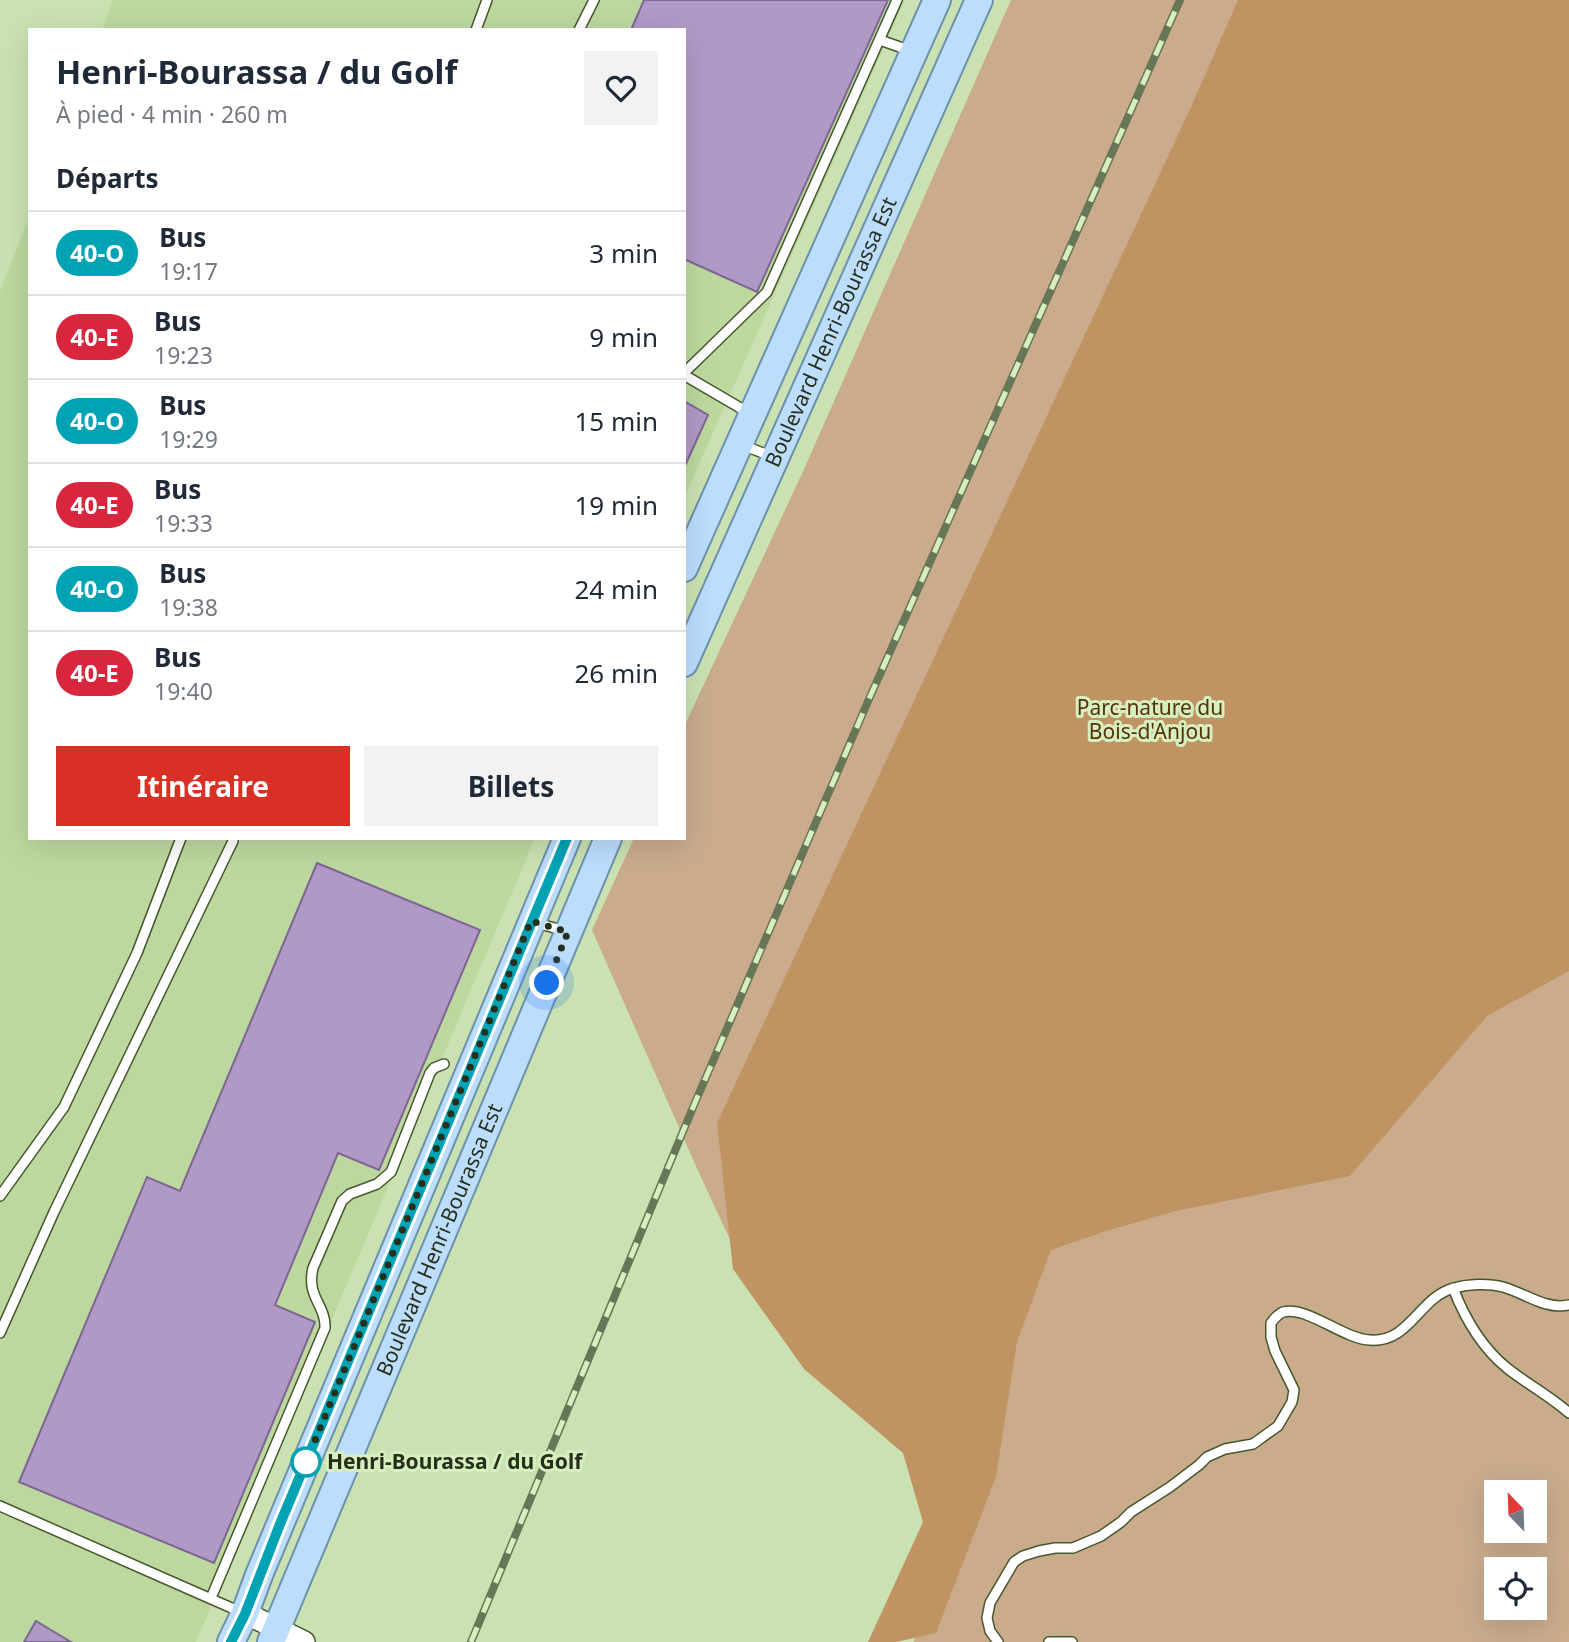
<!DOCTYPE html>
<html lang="fr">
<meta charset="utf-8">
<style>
:root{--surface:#fff;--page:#f2f2f3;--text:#1f2937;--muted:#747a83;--line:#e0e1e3;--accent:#d93025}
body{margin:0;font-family:"Noto Sans",sans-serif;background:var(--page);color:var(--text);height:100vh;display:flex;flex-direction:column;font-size:26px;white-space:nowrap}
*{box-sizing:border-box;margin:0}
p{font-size:23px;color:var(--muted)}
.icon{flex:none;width:38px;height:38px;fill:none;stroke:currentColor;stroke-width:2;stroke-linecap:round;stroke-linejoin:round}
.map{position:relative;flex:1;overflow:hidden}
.sheet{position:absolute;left:28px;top:28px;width:658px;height:812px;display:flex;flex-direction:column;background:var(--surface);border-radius:0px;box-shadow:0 7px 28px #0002}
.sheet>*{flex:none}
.badge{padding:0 14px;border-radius:23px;font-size:24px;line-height:46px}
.needle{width:46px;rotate:337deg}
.buttons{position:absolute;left:1484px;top:1480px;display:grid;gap:14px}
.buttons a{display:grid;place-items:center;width:63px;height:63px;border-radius:0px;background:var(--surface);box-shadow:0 7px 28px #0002;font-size:35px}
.you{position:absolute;width:35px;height:35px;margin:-18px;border:5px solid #fff;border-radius:50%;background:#1a73e8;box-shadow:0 0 0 10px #1a73e833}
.map>.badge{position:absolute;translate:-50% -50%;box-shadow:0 0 0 4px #fff}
h2{padding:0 28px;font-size:26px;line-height:63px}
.round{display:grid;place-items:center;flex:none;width:74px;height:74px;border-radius:0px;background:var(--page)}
.summary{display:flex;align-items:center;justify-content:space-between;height:119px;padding:0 28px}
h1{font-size:33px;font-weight:700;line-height:52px}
.button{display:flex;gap:14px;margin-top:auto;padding:14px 28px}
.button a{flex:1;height:80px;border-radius:0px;background:var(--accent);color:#fff;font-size:28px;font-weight:700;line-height:80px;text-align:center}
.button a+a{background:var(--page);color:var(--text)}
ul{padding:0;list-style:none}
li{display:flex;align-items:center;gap:21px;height:84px;padding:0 28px;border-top:2px solid var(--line)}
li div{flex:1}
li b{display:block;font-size:26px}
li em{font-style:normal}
li .badge{min-width:77px;font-weight:700;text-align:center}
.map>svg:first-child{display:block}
.built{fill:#bdd89f}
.green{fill:#caac8d;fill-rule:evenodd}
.forest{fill:#c09462}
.building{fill:#b199c6;stroke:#7d6691;stroke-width:2}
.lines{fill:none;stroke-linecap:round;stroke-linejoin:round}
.service-casing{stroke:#45582d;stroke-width:12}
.tertiary-casing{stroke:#45582d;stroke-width:24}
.primary-casing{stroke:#6c91ad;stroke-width:30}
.service{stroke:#fff;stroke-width:9}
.tertiary{stroke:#fff;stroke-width:21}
.primary{stroke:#bdddfd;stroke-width:26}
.rail-casing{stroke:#677657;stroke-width:8}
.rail{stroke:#d7efbe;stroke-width:5;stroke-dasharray:16;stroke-linecap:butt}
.line-casing{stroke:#fff;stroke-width:16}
.line{stroke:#00a3b4;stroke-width:10}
.walk{stroke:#262f1c;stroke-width:7;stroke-dasharray:0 12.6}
.stop-dot{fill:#fff;stroke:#00a3b4;stroke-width:3.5}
.labels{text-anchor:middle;stroke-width:6;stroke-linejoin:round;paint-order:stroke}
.street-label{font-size:21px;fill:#262f1c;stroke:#d7efbe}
.park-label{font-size:21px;fill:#523309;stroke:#d7efbe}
.stop-label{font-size:21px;font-weight:bold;fill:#262f1c;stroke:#d7efbe;text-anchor:start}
</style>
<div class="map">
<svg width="1569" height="1642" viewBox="0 0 1569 1642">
<rect width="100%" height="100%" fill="#cae2b1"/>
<!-- built -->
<path class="built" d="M113 0H905L684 498V30H102Z
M30 214V838H535L196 1642H0V291Z"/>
<!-- green -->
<path class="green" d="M1011 0H1569V1642H914L960 1372 749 1281 695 1164 592 930 634 838H684V727L805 467ZM1496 1493H1535V1531H1496ZM1496 1570H1535V1608H1496Z"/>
<!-- forest -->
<path class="forest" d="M1238 0H1569V971L1487 1016 1350 1176 1176 1211 1106 1231 1051 1250 1017 1342 996 1477 936 1633 896 1642H868L923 1522 903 1453 804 1369 733 1269 717 1123 1190 109Z"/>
<!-- building -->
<path class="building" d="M644 0H888L757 292 684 259V30H631Z
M684 401 708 415 684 468Z
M317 863 480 930 379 1170 338 1153 275 1305 315 1322 214 1563 19 1482 147 1177 180 1191Z
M36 1621 71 1642H24Z"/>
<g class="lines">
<!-- service casing -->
<g class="service-casing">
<path id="service" d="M476 30 487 0
M579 30 594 0
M880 40 911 51
M684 373 767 292 897 0
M684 375 749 413
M742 445 771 456
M536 923 566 931
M0 1196 64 1107 137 953 181 838
M1453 1288C1465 1319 1481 1347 1507 1368 1527 1384 1550 1396 1569 1413
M0 1333 54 1212 233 841
M0 1506 243 1613
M211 1598 325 1328C326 1305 306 1297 313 1268L342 1201 350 1194 377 1184 391 1172 430 1073 434 1068 444 1064
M998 1642 990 1631 987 1618 990 1603 1014 1562 1023 1556 1039 1551 1055 1548H1073L1101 1536 1121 1522 1131 1512 1170 1487 1199 1465 1207 1457 1225 1449 1253 1444 1278 1426 1292 1402 1294 1390 1275 1351 1271 1337V1323C1274 1319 1278 1314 1283 1312 1308 1306 1343 1339 1370 1340 1410 1343 1419 1297 1454 1288 1468 1284 1488 1283 1503 1287 1525 1293 1545 1310 1569 1305
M1049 1642H1072"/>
</g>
<!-- tertiary casing -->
<g class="tertiary-casing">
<path id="tertiary" d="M245 1613 304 1642"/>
</g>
<!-- primary casing -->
<g class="primary-casing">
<g id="primary">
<path d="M684 568 937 0"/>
<path id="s1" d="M684 663 979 0"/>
<path d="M231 1642 245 1613 259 1575 567 838"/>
<path id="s2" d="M271 1642 608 838"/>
</g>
</g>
<!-- service -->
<use href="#service" class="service"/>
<!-- tertiary -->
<use href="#tertiary" class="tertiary"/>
<!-- primary -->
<use href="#primary" class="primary"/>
<!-- rail casing -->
<g class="rail-casing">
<path id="rail" d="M471 1642 694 1105 869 699 1180 0"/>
</g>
<!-- rail -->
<use href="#rail" class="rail"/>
</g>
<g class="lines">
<!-- line casing -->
<g class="line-casing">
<path id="line" d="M231 1642 245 1614 280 1524 567 838"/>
</g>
<!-- line -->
<use href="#line" class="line"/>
<!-- walk -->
<path class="walk" d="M306 1462 301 1474 531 921 568 932 547 983"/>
</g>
<!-- markers -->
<circle class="stop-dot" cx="306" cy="1462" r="14"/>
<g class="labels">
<!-- street labels -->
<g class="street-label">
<text dy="7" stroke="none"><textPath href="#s1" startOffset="362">Boulevard Henri-Bourassa Est</textPath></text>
<text dy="7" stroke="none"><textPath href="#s2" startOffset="436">Boulevard Henri-Bourassa Est</textPath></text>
</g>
<!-- park labels -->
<g class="park-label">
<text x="1150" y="715">Parc-nature du<tspan x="1150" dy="24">Bois-d'Anjou</tspan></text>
</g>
<!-- stop labels -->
<g class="stop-label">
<text x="327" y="1469">Henri-Bourassa / du Golf</text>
</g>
</g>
</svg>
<div class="buttons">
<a><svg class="needle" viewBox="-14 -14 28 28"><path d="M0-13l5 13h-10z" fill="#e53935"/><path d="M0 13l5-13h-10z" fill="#747a83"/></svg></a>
<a><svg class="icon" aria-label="locate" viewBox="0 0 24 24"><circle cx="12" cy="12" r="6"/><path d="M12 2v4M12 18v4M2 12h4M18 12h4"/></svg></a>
</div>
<div class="you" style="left:547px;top:983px"></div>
<section class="sheet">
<div class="summary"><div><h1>Henri-Bourassa / du Golf</h1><p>À pied · 4 min · 260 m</p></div><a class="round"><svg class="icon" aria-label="heart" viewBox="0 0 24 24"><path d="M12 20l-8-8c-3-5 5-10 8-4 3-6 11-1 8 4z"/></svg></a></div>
<h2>Départs</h2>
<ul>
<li><span class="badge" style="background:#00a3b4;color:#fff">40-O</span><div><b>Bus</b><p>19:17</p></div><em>3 min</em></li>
<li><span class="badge" style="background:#d7263d;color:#fff">40-E</span><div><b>Bus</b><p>19:23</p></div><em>9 min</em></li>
<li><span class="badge" style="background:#00a3b4;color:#fff">40-O</span><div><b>Bus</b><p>19:29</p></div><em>15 min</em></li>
<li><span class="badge" style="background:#d7263d;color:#fff">40-E</span><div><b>Bus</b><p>19:33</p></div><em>19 min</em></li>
<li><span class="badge" style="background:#00a3b4;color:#fff">40-O</span><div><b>Bus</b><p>19:38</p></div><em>24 min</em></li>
<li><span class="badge" style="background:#d7263d;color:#fff">40-E</span><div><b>Bus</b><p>19:40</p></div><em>26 min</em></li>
</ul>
<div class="button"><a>Itinéraire</a><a>Billets</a></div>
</section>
</div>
